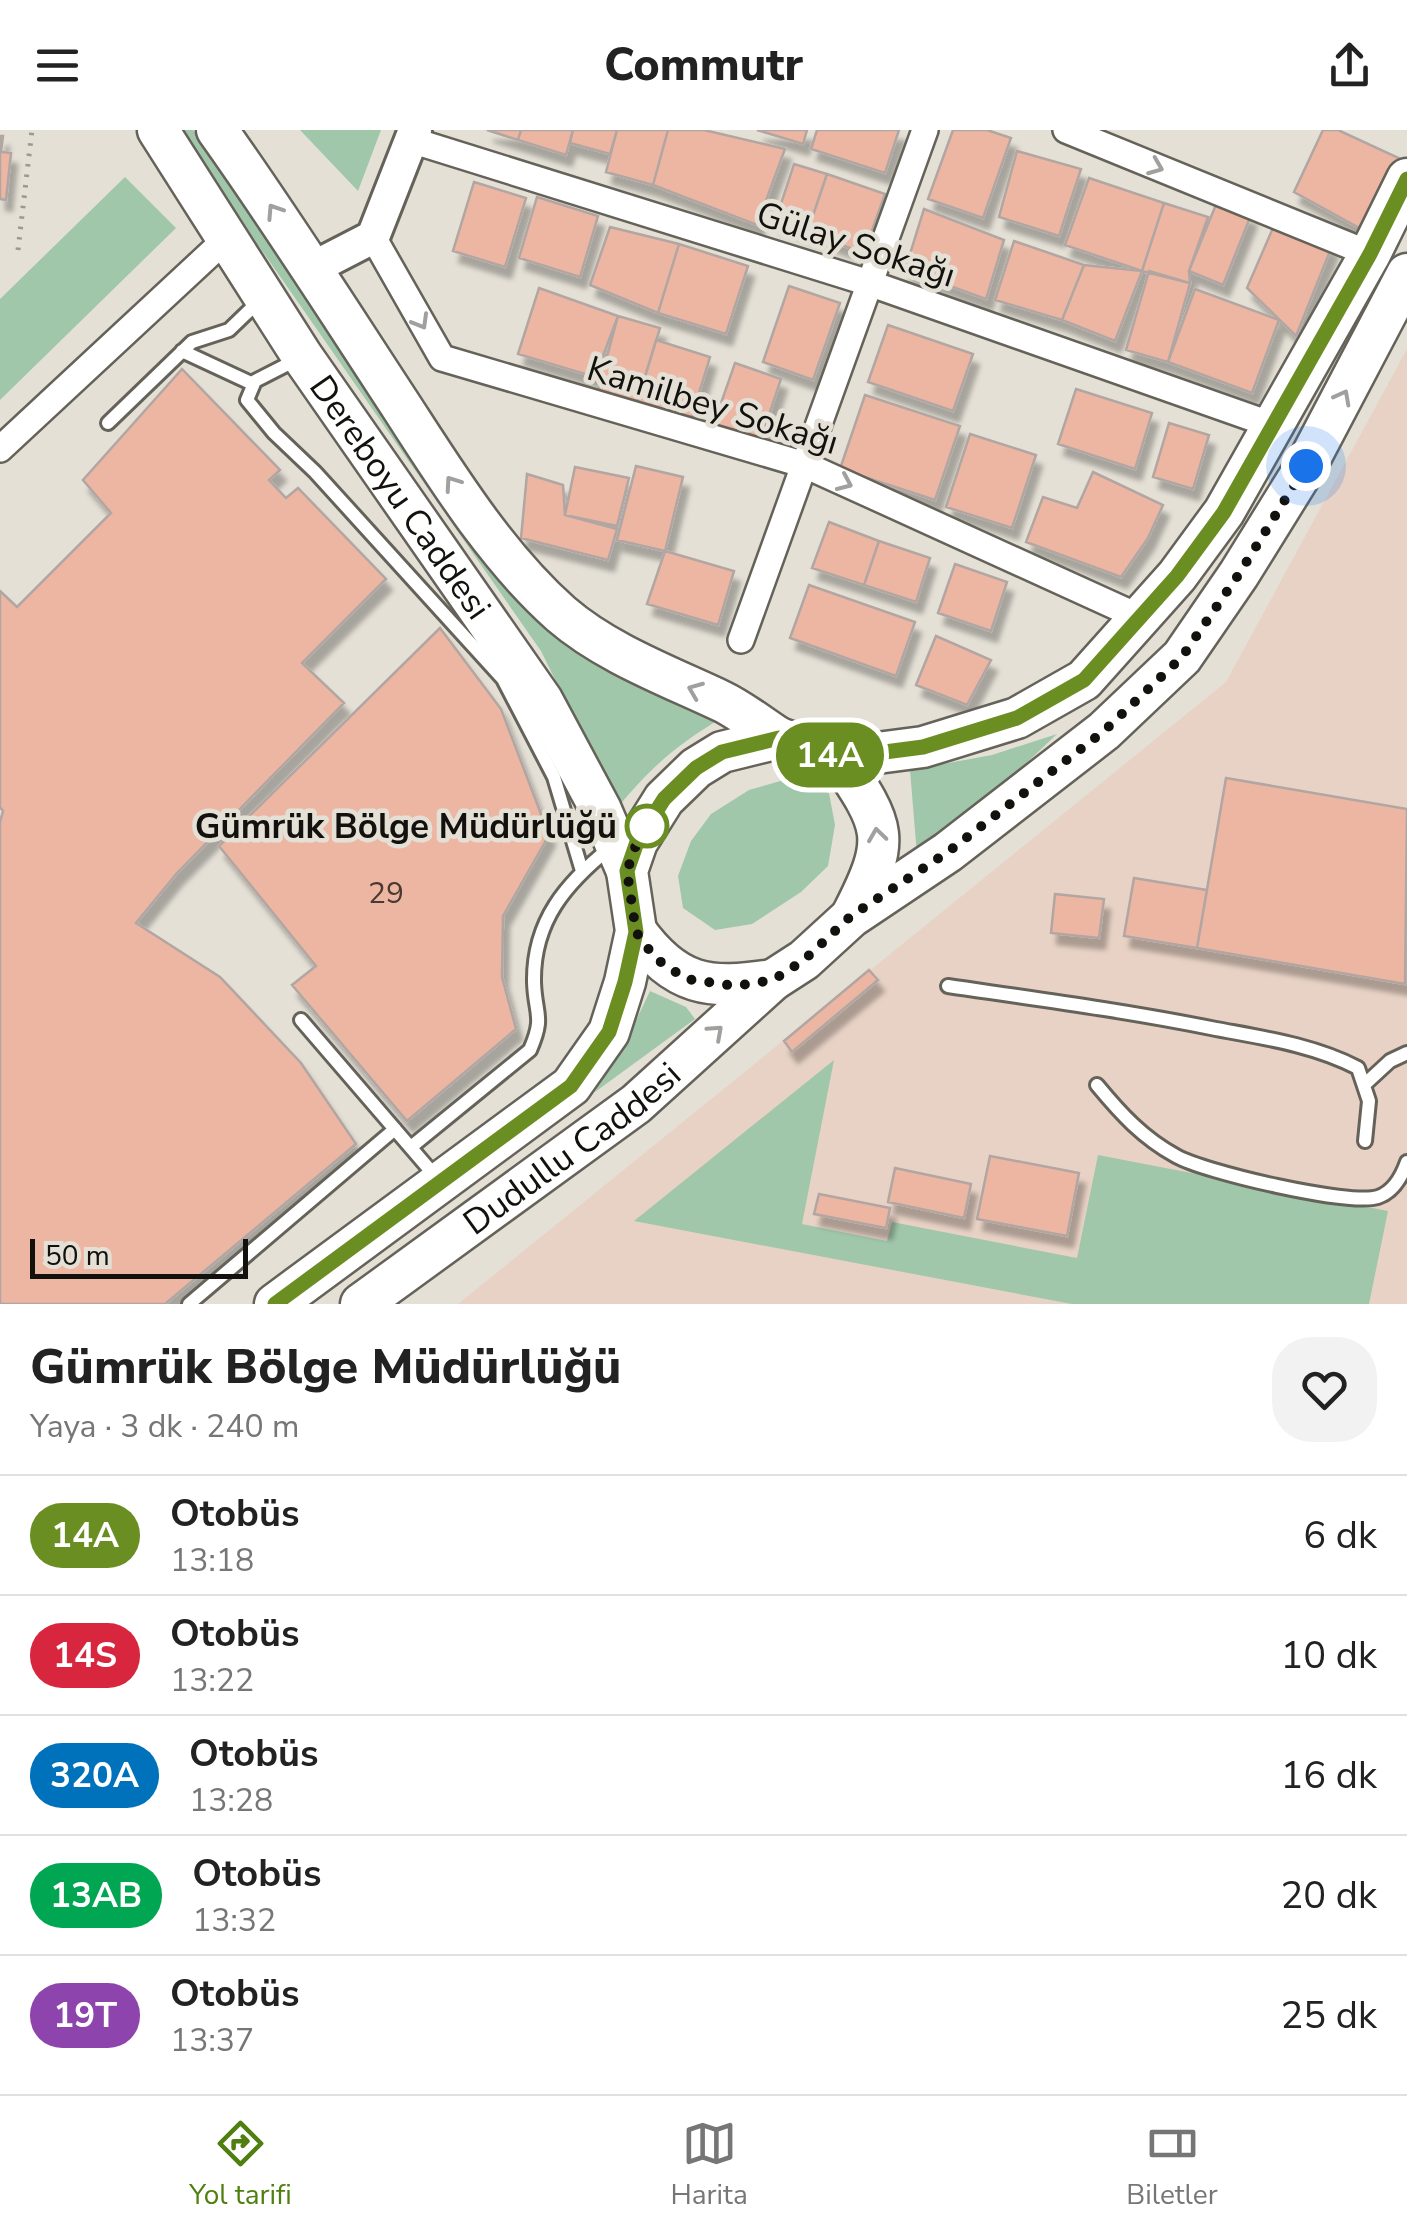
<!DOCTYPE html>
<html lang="tr">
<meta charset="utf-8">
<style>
:root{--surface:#fff;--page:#f2f2f2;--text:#222;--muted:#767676;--line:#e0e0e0;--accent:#4f7f0e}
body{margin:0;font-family:"Nunito Sans",sans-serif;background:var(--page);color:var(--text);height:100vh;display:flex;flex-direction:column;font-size:38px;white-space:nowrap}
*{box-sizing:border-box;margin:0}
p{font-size:32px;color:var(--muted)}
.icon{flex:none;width:55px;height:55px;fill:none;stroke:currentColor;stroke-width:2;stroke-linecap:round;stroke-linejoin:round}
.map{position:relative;height:1174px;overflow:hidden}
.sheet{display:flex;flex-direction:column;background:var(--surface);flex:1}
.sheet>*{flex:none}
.badge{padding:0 20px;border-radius:32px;font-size:35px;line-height:65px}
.scale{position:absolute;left:30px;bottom:25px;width:218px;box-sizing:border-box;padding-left:10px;border:5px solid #12110d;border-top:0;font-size:28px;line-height:35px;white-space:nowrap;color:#12110d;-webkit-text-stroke:8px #e4e0d6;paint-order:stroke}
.you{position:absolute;width:50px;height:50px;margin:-25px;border:8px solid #fff;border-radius:50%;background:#1a73e8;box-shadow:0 0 0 15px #1a73e833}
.map>.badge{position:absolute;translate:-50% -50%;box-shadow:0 0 0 5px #fff}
.round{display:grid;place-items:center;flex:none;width:105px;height:105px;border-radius:40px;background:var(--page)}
.summary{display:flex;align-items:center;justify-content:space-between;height:170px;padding:0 30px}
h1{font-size:48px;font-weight:800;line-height:75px}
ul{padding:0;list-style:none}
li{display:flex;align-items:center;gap:30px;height:120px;padding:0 30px;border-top:2px solid var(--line)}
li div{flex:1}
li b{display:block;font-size:38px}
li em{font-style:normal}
li .badge{min-width:110px;font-weight:700;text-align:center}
header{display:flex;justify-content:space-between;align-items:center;height:130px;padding:0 30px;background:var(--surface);font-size:45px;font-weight:800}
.menu{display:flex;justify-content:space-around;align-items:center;height:140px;border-top:2px solid var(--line);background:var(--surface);font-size:28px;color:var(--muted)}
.menu a{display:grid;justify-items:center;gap:5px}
.menu .current{color:var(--accent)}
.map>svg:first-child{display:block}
.industrial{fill:#e8d2c5}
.green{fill:#a0c7aa}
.building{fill:#edb6a3;stroke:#b1a6a2;stroke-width:2.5;filter:url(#shadow)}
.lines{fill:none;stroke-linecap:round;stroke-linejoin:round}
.service-casing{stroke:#656259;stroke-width:18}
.minor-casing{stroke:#656259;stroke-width:30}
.tertiary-casing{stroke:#656259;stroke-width:38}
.primary-casing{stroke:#656259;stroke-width:45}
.path{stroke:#9c9991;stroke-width:5;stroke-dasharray:2.5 8;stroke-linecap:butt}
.service{stroke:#fff;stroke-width:12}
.minor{stroke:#fff;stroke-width:25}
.tertiary{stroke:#fff;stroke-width:32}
.primary{stroke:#fff;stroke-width:40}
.oneway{stroke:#a0a09e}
.line-casing{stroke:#fff;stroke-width:22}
.line{stroke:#6b8e23;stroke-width:15}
.walk{stroke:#12110d;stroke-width:10;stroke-dasharray:0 18}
.stop-dot{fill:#fff;stroke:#6b8e23;stroke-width:5}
.labels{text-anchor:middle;stroke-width:9;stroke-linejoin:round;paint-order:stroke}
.number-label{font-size:30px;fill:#493a32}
.street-label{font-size:35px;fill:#12110d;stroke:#e4e0d6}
.stop-label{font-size:35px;font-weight:bold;fill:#12110d;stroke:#e4e0d6;text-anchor:end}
</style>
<header><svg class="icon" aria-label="menu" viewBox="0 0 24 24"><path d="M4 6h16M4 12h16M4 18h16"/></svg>Commutr<svg class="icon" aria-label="share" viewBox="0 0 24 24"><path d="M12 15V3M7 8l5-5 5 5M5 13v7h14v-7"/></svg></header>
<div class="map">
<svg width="1407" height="1174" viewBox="0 0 1407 1174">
<defs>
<filter id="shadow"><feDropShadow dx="6" dy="11" stdDeviation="2.5" flood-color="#0004"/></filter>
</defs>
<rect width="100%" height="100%" fill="#e4e0d6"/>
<!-- industrial -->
<path class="industrial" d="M1407 219V1174H458L1226 552Z"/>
<!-- green -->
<path class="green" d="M178 0H193L458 381 723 587C677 615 653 635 618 677L541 521Z
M300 0H381L358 61Z
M125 47 176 98 0 270V169Z
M1057 604 1001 657 917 725 910 640 992 625Z
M784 650 829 663 835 695 828 736 801 762 752 794 715 800 683 778 678 746 691 711 711 684 749 660Z
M650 861 686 877 695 889 595 962 624 916Z
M834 930 802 1094 887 1111 892 1092 1077 1128 1098 1025 1388 1081 1369 1174H1072L634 1091Z"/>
<!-- building -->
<path class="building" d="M487 0H521L518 10Z
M521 0H573L566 25 518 10Z
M573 0H617L610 24 570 13Z
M617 0H668L653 55 606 42Z
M668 0H704L785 19 757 95 653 55Z
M757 0H807L803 14Z
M817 0H899L885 43 811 19Z
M953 0H987L1011 8 983 88 928 69Z
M1323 0H1338L1403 30 1363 100 1294 62Z
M0 6H3L1 22 11 23 6 70 0 69Z
M1017 21 1081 39 1059 106 999 87Z
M794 34 827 44 807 103 775 92Z
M827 44 885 64 864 123 807 103Z
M1089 48 1164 73 1142 141 1065 115Z
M474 52 526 68 505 137 453 121Z
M537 67 598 86 580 147 519 128Z
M1217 72 1251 85 1223 155 1189 141Z
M1164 73 1208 87 1189 141 1190 153 1142 141Z
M924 79 1004 110 986 169 905 140Z
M1276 91 1332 116 1296 206 1247 158Z
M610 97 679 114 658 183 590 155Z
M1014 111 1084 135 1062 190 995 170Z
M679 114 748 136 726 204 658 183Z
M1084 135 1142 141 1115 211 1062 190Z
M1149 141 1190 153 1168 232 1126 220Z
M789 156 840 173 813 250 763 232Z
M539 158 618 186 595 247 518 224Z
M1195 159 1279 190 1252 263 1168 232Z
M618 186 660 198 637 273 598 260Z
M888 195 973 224 953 281 868 252Z
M656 210 710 227 691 289 637 273Z
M735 233 781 249 760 312 713 296Z
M182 239 280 340 269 350 286 368 298 358 386 449 302 533 344 573 177 743 136 793 220 847 301 933 356 1014 165 1174H0V692L3 681 0 677V461L17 477 111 383 83 350Z
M1076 259 1152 283 1135 339 1058 314Z
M865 265 960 296 935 370 840 339Z
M1169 293 1209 305 1193 359 1153 347Z
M970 304 1036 325 1012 398 946 377Z
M636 336 683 347 665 421 617 410Z
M575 337 629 348 617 396 565 385Z
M1093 342 1163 375 1148 408 1121 447 1026 412 1043 367 1077 378Z
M527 344 563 355 565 385 617 399 608 430 521 408Z
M829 392 879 411 864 455 812 438Z
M879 411 930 428 916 472 864 455Z
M665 421 734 441 718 495 647 474Z
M955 434 1007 452 991 501 938 483Z
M809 455 915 492 896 546 790 508Z
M440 498 501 579 549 705 503 786 502 847 516 899 407 991 292 855 316 836 219 716Z
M936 506 991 530 967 575 916 555Z
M1226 648 1407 679 1405 854 1197 818Z
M1134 748 1207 760 1197 818 1124 806Z
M1055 764 1104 769 1099 808 1051 803Z
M869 840 878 850 792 922 784 911Z
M990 1026 1079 1043 1067 1106 977 1089Z
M895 1038 971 1054 964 1088 888 1072Z
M819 1064 890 1078 886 1098 814 1084Z"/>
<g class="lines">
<!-- service casing -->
<g class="service-casing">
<path id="service" d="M182 221 253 254
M296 230 255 251 247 270 274 303 315 342 503 549 554 647 582 741
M108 293 192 212 229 200 259 171
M948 856C1037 869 1127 881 1216 899 1264 908 1314 915 1358 938L1369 971 1365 1011
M301 890 436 1047
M1097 955C1121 984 1143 1008 1176 1026 1204 1042 1349 1076 1378 1067 1393 1062 1402 1046 1407 1032
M1364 955 1390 931 1407 923
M411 1017 530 920C545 886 535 885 534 852 533 791 566 753 611 717
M189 1174 395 999"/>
</g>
<!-- minor casing -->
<g class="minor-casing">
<path id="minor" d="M1066 0 1370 124
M411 10 869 153 1275 296
M373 107 442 228 805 335 1139 487
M0 319 225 110
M741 510 925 0"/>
</g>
<!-- tertiary casing -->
<g class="tertiary-casing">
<path id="tertiary" d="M311 139 373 107 415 0"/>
</g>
<!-- primary casing -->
<g class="primary-casing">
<g id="primary">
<path id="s1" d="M158 0 302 226 542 570 601 680 627 741"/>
<path d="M217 0C282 91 342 186 403 279 449 350 497 427 561 484 606 523 668 546 721 571 742 581 760 596 779 608"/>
<path d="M839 628C885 697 892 707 853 783"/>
<path d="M636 801C676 856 708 860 773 850"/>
<path d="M275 1174 571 956 609 902 625 852 636 801 627 741 637 712 664 669 696 638 722 622 779 608 839 628 923 617 1017 588 1084 550 1177 446 1224 382 1370 124 1407 49"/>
<path id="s2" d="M361 1174 636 974 773 850 804 830 851 787 948 722 1104 601 1182 527 1239 444 1306 336 1407 144"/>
</g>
</g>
<!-- path -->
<path class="path" d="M18 120 32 0"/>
<!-- service -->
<use href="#service" class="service"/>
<!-- minor -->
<use href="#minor" class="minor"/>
<!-- tertiary -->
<use href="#tertiary" class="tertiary"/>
<!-- primary -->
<use href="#primary" class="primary"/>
</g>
<!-- one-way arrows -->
<defs><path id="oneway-chevron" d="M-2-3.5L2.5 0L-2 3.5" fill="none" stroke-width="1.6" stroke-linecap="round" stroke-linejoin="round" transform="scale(2.5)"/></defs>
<g class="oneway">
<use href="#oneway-chevron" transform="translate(1156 37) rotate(22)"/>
<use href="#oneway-chevron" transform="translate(274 81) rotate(-123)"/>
<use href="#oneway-chevron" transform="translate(421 192) rotate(60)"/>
<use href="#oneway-chevron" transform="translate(1343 267) rotate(-62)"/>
<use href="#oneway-chevron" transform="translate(452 353) rotate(-125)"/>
<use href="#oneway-chevron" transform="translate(845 353) rotate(24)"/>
<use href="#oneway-chevron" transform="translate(695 560) rotate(-158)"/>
<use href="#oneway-chevron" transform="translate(877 705) rotate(-98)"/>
<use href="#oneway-chevron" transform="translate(716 902) rotate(-42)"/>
</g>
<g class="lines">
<!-- line casing -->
<g class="line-casing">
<path id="line" d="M275 1174 571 956 609 902 625 852 636 802 627 741 637 712 664 669 696 638 722 622 779 608 839 628 923 617 1017 588 1084 550 1177 446 1224 382 1370 124 1407 49"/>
</g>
<!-- line -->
<use href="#line" class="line"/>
<!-- walk -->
<path class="walk" d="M647 696 650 691 637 712 627 741 636 802 655 828 686 849 735 856 773 850 804 830 851 786 948 722 1104 601 1182 527 1239 444 1306 336"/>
</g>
<!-- markers -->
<circle class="stop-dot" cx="647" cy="696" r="20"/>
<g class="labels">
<!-- number labels -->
<g class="number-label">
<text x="386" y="773">29</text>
</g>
<!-- street labels -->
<g class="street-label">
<text transform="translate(856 114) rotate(18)" y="12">Gülay Sokağı</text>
<text transform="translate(713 275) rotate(17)" y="12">Kamilbey Sokağı</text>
<text dy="12" stroke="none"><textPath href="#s1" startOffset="440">Dereboyu Caddesi</textPath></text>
<text dy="12" stroke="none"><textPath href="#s2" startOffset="262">Dudullu Caddesi</textPath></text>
</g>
<!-- stop labels -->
<g class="stop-label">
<text x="617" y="708">Gümrük Bölge Müdürlüğü</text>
</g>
</g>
</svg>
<div class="scale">50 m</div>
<div class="you" style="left:1306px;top:336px"></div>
<b class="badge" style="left:830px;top:625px;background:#6b8e23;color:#fff">14A</b>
</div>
<section class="sheet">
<div class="summary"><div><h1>Gümrük Bölge Müdürlüğü</h1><p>Yaya · 3 dk · 240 m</p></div><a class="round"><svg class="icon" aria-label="heart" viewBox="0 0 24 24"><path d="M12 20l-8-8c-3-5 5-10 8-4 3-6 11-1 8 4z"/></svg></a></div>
<ul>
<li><span class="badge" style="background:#6b8e23;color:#fff">14A</span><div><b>Otobüs</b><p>13:18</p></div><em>6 dk</em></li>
<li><span class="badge" style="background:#d7263d;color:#fff">14S</span><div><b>Otobüs</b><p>13:22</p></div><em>10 dk</em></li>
<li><span class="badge" style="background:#0072bc;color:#fff">320A</span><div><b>Otobüs</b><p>13:28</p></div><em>16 dk</em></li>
<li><span class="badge" style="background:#00a651;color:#fff">13AB</span><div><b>Otobüs</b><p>13:32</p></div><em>20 dk</em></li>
<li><span class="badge" style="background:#8e44ad;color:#fff">19T</span><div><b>Otobüs</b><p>13:37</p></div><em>25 dk</em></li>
</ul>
</section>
<nav class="menu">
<a class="current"><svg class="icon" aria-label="directions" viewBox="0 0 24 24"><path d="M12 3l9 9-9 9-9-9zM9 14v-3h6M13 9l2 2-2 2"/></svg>Yol tarifi</a>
<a><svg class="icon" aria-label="map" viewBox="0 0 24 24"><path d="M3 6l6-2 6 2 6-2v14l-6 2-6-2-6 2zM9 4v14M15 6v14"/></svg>Harita</a>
<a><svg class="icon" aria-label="tickets" viewBox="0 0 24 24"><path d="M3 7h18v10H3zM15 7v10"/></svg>Biletler</a>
</nav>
